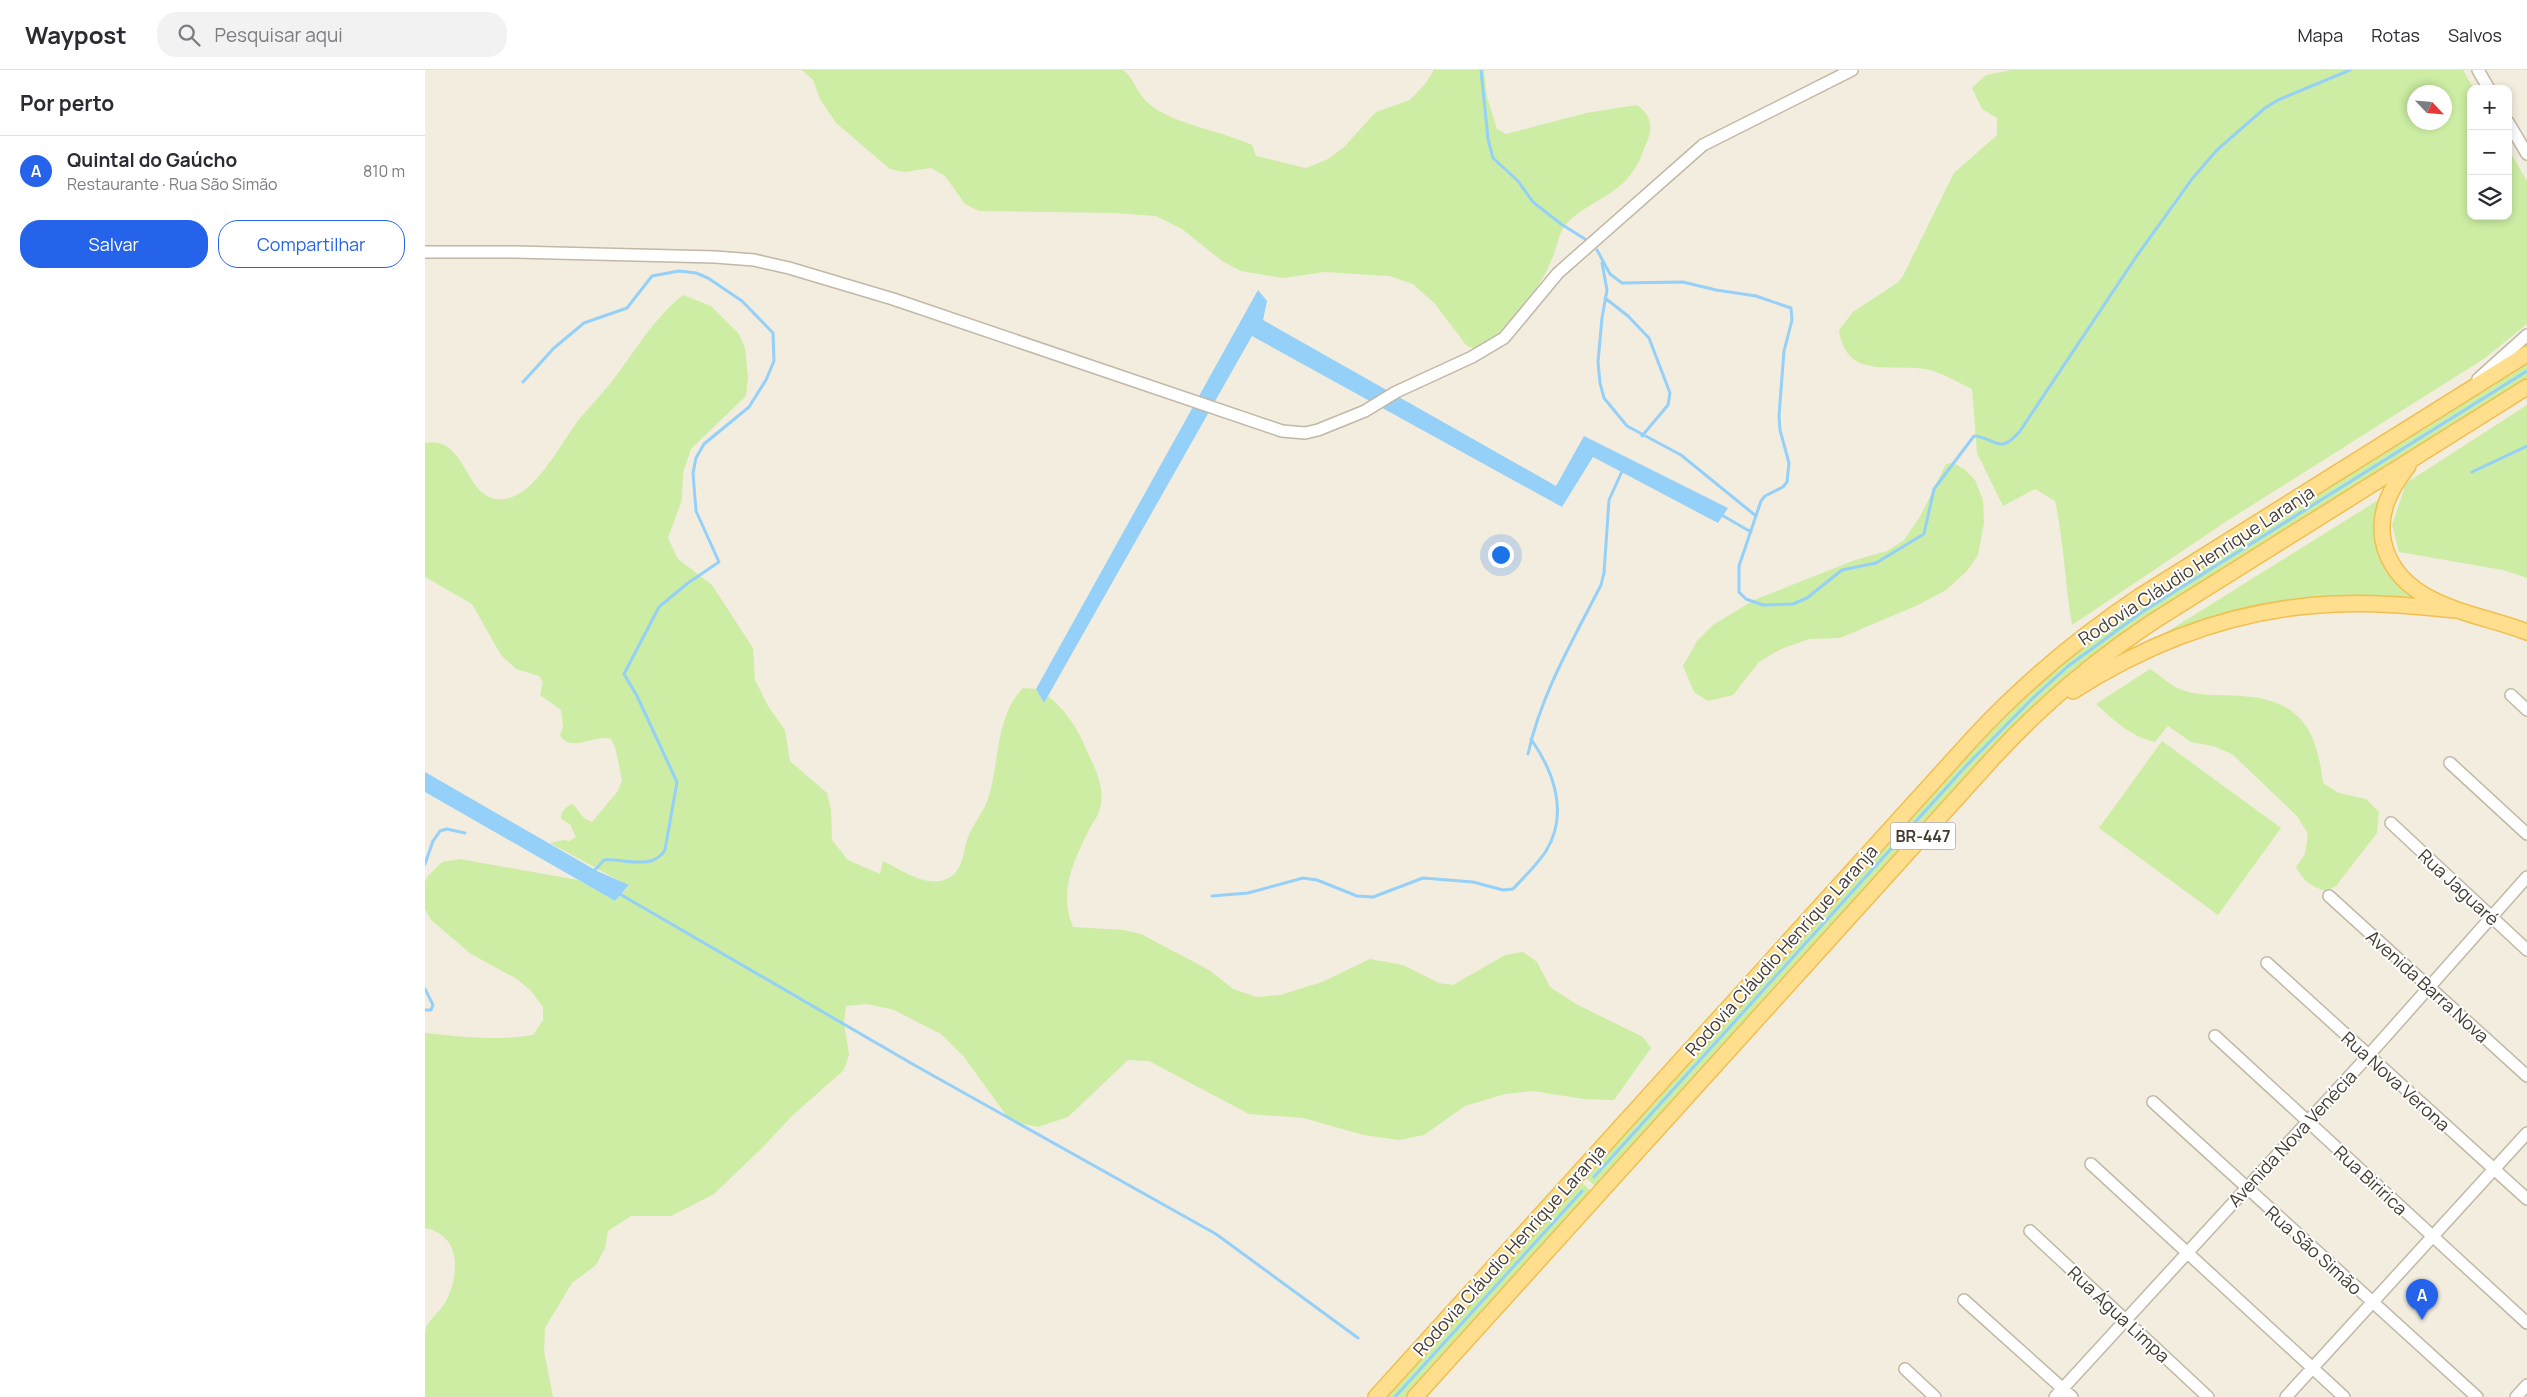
<!DOCTYPE html>
<html lang="pt">
<head>
<meta charset="utf-8">
<style>
	:root { --surface:#fff; --page:#f2f2f3; --text:#2b2b33; --muted:#7c7c81; --line:#e1e1e2; --accent:#2563eb }
	body { margin:0; font-family:Manrope,sans-serif; background:var(--page); color:var(--text) }
	.controls { position:absolute; right:15px; top:15px; display:grid; overflow:hidden; border-radius:10px; box-shadow:0 2px 8px #0003 }
	.controls button { width:45px; height:45px; display:grid; place-items:center; padding:0; border:0; border-bottom:1px solid var(--line); background:var(--surface); color:var(--text); font:25px sans-serif }
	.compass { position:absolute; left:1982px; top:15px; width:45px; height:45px; border-radius:50%; background:var(--surface); box-shadow:0 2px 8px #0003; rotate:116deg }
	.you { position:absolute; left:1075px; top:484px; width:18px; height:18px; margin:-12px; border:4px solid #fff; border-radius:50%; background:#1a73e8; box-shadow:0 0 0 8px #1a73e833 }
	.badge { display:grid; place-items:center; width:32px; height:32px; border-radius:50%; background:var(--accent); color:#fff; font-size:16px; font-weight:700 }
	.pin { position:absolute; translate:-50% -41px; filter:drop-shadow(0 1px 2px #0008) }
	.pin::after { content:''; position:absolute; top:26px; width:18px; height:15px; background:inherit; clip-path:polygon(0 0,100% 0,50% 100%) }
	.list { margin:0; padding:0; list-style:none }
	h2 { display:flex; justify-content:space-between; align-items:center; height:65px; margin:0; padding:0 20px; font-size:21px }
	h2 small { font-size:16px; font-weight:400; color:var(--muted) }
	.list li { display:grid; grid-template-columns:32px 1fr auto; gap:15px; align-items:center; box-sizing:border-box; height:70px; padding:0 20px; border-top:1px solid var(--line) }
	.list b { display:block; font-size:19px; white-space:nowrap }
	.list p { margin:0; font-size:16px; white-space:nowrap; color:var(--muted) }
	.list em { font-size:16px; font-style:normal; color:var(--muted) }
	.actions { display:flex; gap:10px; padding:15px 20px }
	.actions a { flex:1; padding:11px 0; border:1px solid var(--accent); border-radius:20px; text-align:center; font-size:18px; color:var(--accent) }
	.actions .main { background:var(--accent); color:#fff }
	.icon { flex:none; width:28px; height:28px; fill:none; stroke:currentColor; stroke-width:2; stroke-linecap:round; stroke-linejoin:round }
	.map { position:relative; flex:none; width:2102px; height:1327px; overflow:hidden }
	header { display:flex; align-items:center; gap:30px; box-sizing:border-box; height:70px; padding:0 25px; background:var(--surface); border-bottom:1px solid var(--line) }
	header strong { font-size:24px }
	nav { display:flex; gap:28px; margin-inline-start:auto; font-size:18px }
	.search { width:350px; height:45px; background:var(--page); display:flex; align-items:center; gap:12px; box-sizing:border-box; padding:0 18px; border-radius:20px; color:var(--muted); font-size:19px }
	main { display:flex }
	aside { flex:1; background:var(--surface) }
	.map>svg:first-child { display:block }
</style>
</head>
<body>
<header>
<strong>Waypost</strong>
<div class="search"><svg class="icon" aria-label="search" viewBox="0 0 24 24"><circle cx="10" cy="10" r="6"/><path d="M15 15l6 6"/></svg>Pesquisar aqui</div>
<nav><a>Mapa</a><a>Rotas</a><a>Salvos</a></nav>
</header>
<main>
<aside>
<h2>Por perto<small></small></h2>
<ul class="list">
<li><span class="badge">A</span><div><b>Quintal do Gaúcho</b><p>Restaurante · Rua São Simão</p></div><em>810 m</em></li>
</ul>
<div class="actions"><a class="main">Salvar</a><a>Compartilhar</a></div>
</aside>
<div class="map">
<svg width="2102" height="1327" viewBox="0 0 2102 1327">
	<rect width="100%" height="100%" fill="#f3ede0"/>
	<!-- green -->
	<path fill="#cceda3" fill-rule="evenodd" d="M 377,0 L 698,0 C 709,8 711,21 721,31 C 742,53 798,61 827,75 L 831,86 L 881,98 L 903,89 L 919,77 L 951,42 L 985,30 L 1001,13 L 1009,0 L 1059,0 L 1062,27 L 1072,59 L 1081,64 L 1161,43 L 1212,35 C 1226,45 1229,57 1221,74 C 1217,83 1214,93 1208,101 C 1193,125 1161,133 1142,153 C 1133,163 1132,179 1126,191 C 1114,220 1080,268 1052,280 L 1041,275 L 1010,234 L 988,214 L 964,206 L 899,202 L 858,208 L 816,201 L 797,191 L 757,159 L 731,146 L 689,143 L 554,141 L 540,134 L 520,106 L 506,98 L 480,102 L 465,99 L 411,53 L 395,29 L 388,10 Z
		M 1587,0 L 2038,0 L 2049,19 L 2046,19 L 2046,146 L 2083,146 L 2083,78 L 2102,111 L 2102,254 L 2060,288 L 1802,451 L 1647,555 C 1640,514 1639,472 1630,431 L 1610,419 L 1578,436 L 1552,383 L 1547,319 C 1533,312 1519,304 1505,300 C 1469,292 1421,312 1414,260 L 1428,242 L 1472,213 L 1478,206 L 1529,103 L 1572,65 L 1572,48 L 1557,39 L 1547,18 L 1561,5 ZM 1990,22 L 2020,22 L 2020,52 L 1990,52 Z
		M 258,225 L 286,236 L 314,264 L 320,278 L 323,307 L 321,326 L 266,379 L 258,403 L 257,430 L 243,468 L 253,489 L 287,515 L 328,578 L 330,610 L 343,636 L 360,660 L 365,691 L 402,723 L 406,740 L 407,770 L 423,790 L 455,804 L 458,791 C 475,799 495,814 515,811 C 537,807 537,787 542,770 C 547,755 558,743 563,729 C 575,692 570,647 598,618 L 611,619 L 619,633 L 623,626 C 640,639 653,659 661,679 C 669,696 681,718 675,738 C 674,745 668,752 665,758 C 649,790 633,821 648,857 L 699,860 L 716,864 L 784,900 L 808,919 L 832,927 L 855,925 L 897,912 L 945,889 L 978,895 L 1014,913 L 1028,915 L 1080,885 L 1098,882 L 1112,892 L 1125,917 L 1151,934 L 1218,967 L 1226,978 L 1189,1030 L 1159,1029 L 1108,1021 L 1080,1024 L 1040,1036 L 999,1065 L 974,1070 L 939,1065 L 878,1048 L 824,1044 L 724,991 L 703,990 L 643,1047 L 613,1057 L 598,1054 L 581,1045 L 539,987 L 516,964 L 469,940 L 442,934 L 421,936 L 419,952 L 424,985 L 419,1000 L 369,1044 L 336,1079 L 289,1124 L 246,1146 L 206,1146 L 183,1161 L 180,1178 L 171,1195 L 147,1213 L 120,1258 L 119,1281 L 128,1327 L 0,1327 C 0,1310 0,1276 0,1261 C 3,1250 14,1242 20,1233 C 35,1206 37,1165 0,1158 L 0,963 C 37,967 71,971 108,965 L 118,950 L 118,937 L 106,921 L 92,909 L 46,884 L 6,850 L 0,839 L 0,812 L 3,806 L 17,792 L 35,789 L 153,810 L 190,831 L 204,816 L 125,773 L 138,770 L 144,771 L 151,767 L 145,754 L 136,749 C 136,741 141,736 148,734 L 159,748 L 167,752 L 193,721 L 197,710 L 190,677 L 186,669 C 170,663 146,684 135,665 L 138,657 L 136,640 L 115,625 L 118,612 L 114,606 L 91,599 L 76,585 L 47,534 L 0,507 L 0,373 C 43,364 39,434 79,429 C 111,426 137,370 156,347 C 166,335 178,323 188,310 C 211,280 228,249 258,225 Z
		M 2102,290 L 2102,310 L 1725,546 L 1676,581 L 1171,1117 L 1159,1106 L 1595,628 L 1690,549 Z
		M 2102,335 L 2102,508 L 2078,500 L 1974,482 L 1967,455 L 1981,413 Z
		M 1528,393 L 1539,399 L 1550,410 L 1558,430 L 1559,453 L 1553,485 L 1542,501 L 1521,520 L 1493,535 L 1415,568 L 1384,569 L 1356,579 L 1334,592 L 1308,625 L 1283,631 L 1269,622 L 1258,596 L 1272,571 L 1288,555 L 1329,530 L 1430,490 L 1462,481 L 1479,470 L 1496,445 L 1521,394 Z
		M 1958,427 L 1955,437 L 1978,518 L 1996,532 L 1878,529 L 1854,532 L 1788,547 L 1729,570 Z
		M 1725,599 C 1735,605 1746,616 1757,620 C 1777,627 1797,624 1817,626 C 1876,630 1892,660 1898,713 L 1914,723 L 1941,729 L 1954,742 L 1952,763 L 1911,816 L 1901,821 C 1886,817 1878,810 1871,797 L 1880,784 L 1883,764 L 1872,746 L 1807,684 L 1788,676 L 1766,672 L 1743,656 L 1730,672 C 1705,666 1690,651 1671,634 Z
		M 1737,671 L 1856,758 L 1793,845 L 1674,758 Z
		M 1155,1111 L 1167,1122 L 981,1327 L 959,1327 Z"/>
	<!-- water -->
	<path fill="#94d0f8" d="M 833,220 L 842,231 L 838,250 L 1131,416 L 1159,366 L 1303,438 L 1293,453 L 1168,387 L 1137,437 L 827,266 L 619,633 L 611,619 Z
		M 0,702 L 172,801 L 204,815 L 190,831 L 0,722 Z"/>
	<g fill="none" stroke-linecap="round" stroke-linejoin="round">
		<!-- stream -->
		<path stroke="#94d0f8" stroke-width="3" d="M 1056,0 L 1063,69 L 1068,88 L 1093,111 L 1108,132 L 1136,154 L 1160,169
			M 1172,180 L 1185,204 L 1197,213 L 1258,212 L 1291,220 L 1331,226 L 1366,238 L 1367,250 L 1359,281 L 1354,346 L 1355,360 L 1364,393 L 1362,412 L 1358,417 L 1340,426 L 1336,431 L 1314,496 L 1314,522 L 1321,529 L 1338,535 L 1368,534 L 1382,528 L 1417,500 L 1451,493 L 1499,464 L 1509,419 L 1549,366 C 1572,368 1574,386 1595,361 L 1711,187 L 1767,109 L 1792,80 L 1840,38 L 1853,30 L 1925,0
			M 1177,193 L 1182,220 L 1177,248 L 1173,292 L 1175,313 L 1179,328 L 1202,356 L 1256,385 L 1331,446
			M 1180,228 L 1203,246 L 1224,268 L 1245,323 L 1243,335 L 1217,366
			M 98,312 L 129,278 L 159,253 L 202,238 L 227,206 L 254,201 L 271,203 L 283,208 L 317,231 L 348,263 L 349,291 L 341,310 L 324,337 L 279,374 L 271,388 L 268,403 L 271,441 L 294,492 L 263,513 L 234,537 L 199,604 L 212,626 L 252,712 L 240,780 C 228,801 197,788 179,790 L 168,802
			M 2047,402 L 2102,376
			M 1295,444 L 1326,462
			M 1103,684 C 1116,624 1148,570 1176,515 L 1179,503 L 1184,430 L 1198,399
			M 0,794 L 8,771 L 15,761 L 22,759 L 40,763
			M 193,823 L 491,996 L 791,1164 L 933,1268
			M 787,826 L 823,823 L 878,808 L 892,810 L 932,826 L 948,827 L 998,808 L 1048,812 L 1078,820 L 1088,819 C 1099,807 1112,795 1121,781 C 1144,744 1129,702 1106,669
			M 0,919 L 8,935 L 6,940 L 0,940
			M 1169,1107 L 1541,696 L 1607,629 L 1642,597 L 1717,542 L 2102,301
			M 970,1327 L 1157,1121"/>
		<defs>
			<path id="minor" d="M 2053,0 L 2064,19
				M 2083,52 L 2102,84
				M 0,182 L 90,182 L 290,187 L 329,190 L 364,198 L 468,229 L 857,361 L 880,363 L 893,360 L 940,341 L 971,322 L 1047,287 L 1079,268 L 1133,203 L 1278,75 L 1427,0
				M 2053,309 L 2102,265
				M 2086,625 L 2102,640
				M 2025,693 L 2102,764
				M 1966,753 L 2102,880
				M 1904,826 L 2102,1006
				M 1842,893 L 2102,1129
				M 1790,966 L 2102,1253
				M 1728,1032 L 2052,1327
				M 1666,1094 L 1919,1327
				M 1605,1161 L 1783,1327
				M 1539,1230 L 1647,1327
				M 1480,1299 L 1510,1327
				M 1630,1327 L 1943,986 L 2102,807
				M 1861,1327 L 2102,1063
				M 2091,1327 L 2102,1315"/>
			<path id="major" d="M 1983,396 C 1966,418 1953,441 1958,470 C 1971,536 2050,542 2102,562
				M 1648,621 C 1726,571 1815,538 1909,534 C 1950,532 1990,536 2031,540
				M 951,1327 L 1548,668 C 1598,614 1653,568 1714,527 L 2102,284
				M 990,1327 L 1569,687 C 1617,635 1670,590 1729,551 L 2102,317"/>
		</defs>
		<!-- minor casing -->
		<use href="#minor" stroke="#c1b8a5" stroke-width="14"/>
		<!-- major casing -->
		<use href="#major" stroke="#f1bf50" stroke-width="18"/>
		<!-- minor -->
		<use href="#minor" stroke="#fff" stroke-width="11"/>
		<!-- major -->
		<use href="#major" stroke="#ffde8d" stroke-width="15"/>
	</g>
	<g text-anchor="middle" dominant-baseline="central" stroke-width="4" stroke-linejoin="round" paint-order="stroke">
		<!-- shield labels -->
		<rect fill="#fff" stroke="#7c766f" stroke-width="1" x="1465.5" y="752.5" width="65" height="27" rx="4"/>
		<g font-size="16" font-weight="bold" fill="#443c31">
			<text x="1498" y="766">BR-447</text>
		</g>
		<!-- street labels -->
		<g font-size="18" fill="#443c31" stroke="#fff">
			<text transform="translate(1771 495) rotate(-33)">Rodovia Cláudio Henrique Laranja</text>
			<text transform="translate(2034 817) rotate(43)">Rua Jaguaré</text>
			<text transform="translate(1356 880) rotate(-48)">Rodovia Cláudio Henrique Laranja</text>
			<text transform="translate(2003 916) rotate(42)">Avenida Barra Nova</text>
			<text transform="translate(1971 1011) rotate(42)">Rua Nova Verona</text>
			<text transform="translate(1867 1068) rotate(-47)">Avenida Nova Venécia</text>
			<text transform="translate(1946 1110) rotate(43)">Rua Biririca</text>
			<text transform="translate(1084 1180) rotate(-48)">Rodovia Cláudio Henrique Laranja</text>
			<text transform="translate(1889 1180) rotate(42)">Rua São Simão</text>
			<text transform="translate(1694 1244) rotate(43)">Rua Água Limpa</text>
		</g>
	</g>
</svg>
<div class="controls">
<button>+</button>
<button>−</button>
<button><svg class="icon" aria-label="layers" viewBox="0 0 24 24"><path d="M12 4l9 5-9 5-9-5zM3 14l9 5 9-5"/></svg></button>
</div>
<svg class="compass" viewBox="-18 -18 36 36"><path d="M0-13l5 13h-10z" fill="#e53935"/><path d="M0 13l5-13h-10z" fill="#7c7c81"/></svg>
<div class="you"></div>
<div class="pin badge" style="left:1997px;top:1250px">A</div>
</div>
</main>
</body>
</html>
